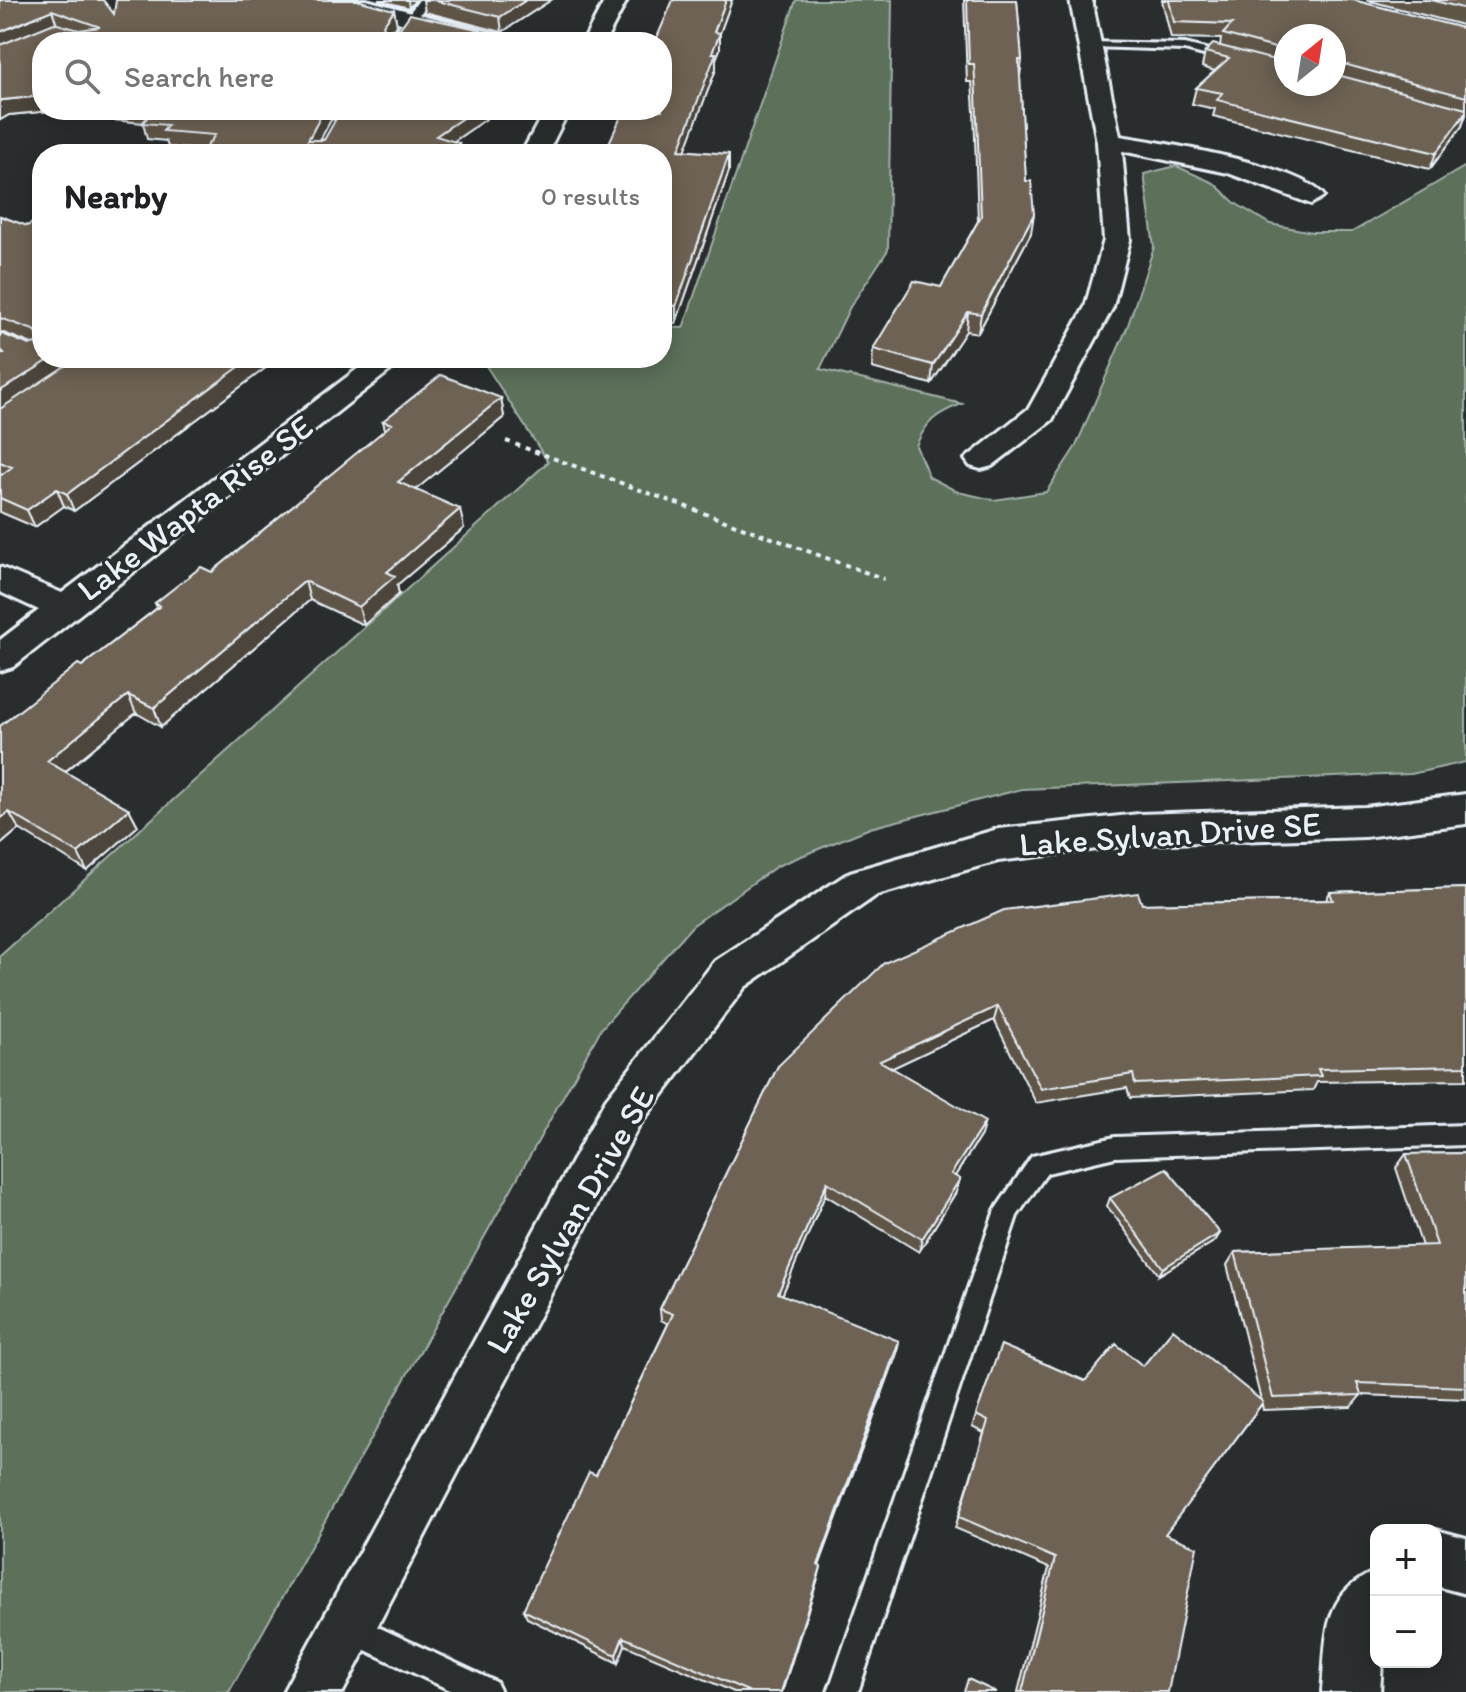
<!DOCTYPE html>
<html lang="en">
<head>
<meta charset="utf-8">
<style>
	:root { --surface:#fff; --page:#f6f6f6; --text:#202124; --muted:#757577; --line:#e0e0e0 }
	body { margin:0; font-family:Itim,sans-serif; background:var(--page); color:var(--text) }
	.controls { position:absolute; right:24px; bottom:24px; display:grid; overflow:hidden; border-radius:16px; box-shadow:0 4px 20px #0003 }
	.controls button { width:72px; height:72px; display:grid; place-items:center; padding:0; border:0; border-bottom:2px solid var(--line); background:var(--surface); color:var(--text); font:40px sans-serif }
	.compass { position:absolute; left:1274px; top:24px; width:72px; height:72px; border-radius:50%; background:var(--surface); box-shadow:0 4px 20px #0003; rotate:30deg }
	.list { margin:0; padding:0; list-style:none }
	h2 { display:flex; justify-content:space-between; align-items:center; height:104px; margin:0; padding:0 32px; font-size:34px }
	h2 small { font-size:26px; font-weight:400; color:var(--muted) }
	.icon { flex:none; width:44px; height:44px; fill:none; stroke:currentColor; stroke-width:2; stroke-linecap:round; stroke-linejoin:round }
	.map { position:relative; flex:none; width:1466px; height:1692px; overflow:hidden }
	.search { position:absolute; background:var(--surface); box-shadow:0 4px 20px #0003; left:32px; top:32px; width:640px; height:88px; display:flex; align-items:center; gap:20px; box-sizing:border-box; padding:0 28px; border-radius:32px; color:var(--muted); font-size:30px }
	.panel { position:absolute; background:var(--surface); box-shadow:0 4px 20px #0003; left:32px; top:144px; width:640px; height:224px; border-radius:32px }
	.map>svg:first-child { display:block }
</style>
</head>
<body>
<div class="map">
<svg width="1466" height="1692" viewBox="0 0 1466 1692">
	<rect width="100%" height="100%" fill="#2a2d2e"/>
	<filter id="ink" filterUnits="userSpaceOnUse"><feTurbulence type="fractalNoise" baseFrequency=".0125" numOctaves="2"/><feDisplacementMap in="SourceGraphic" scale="16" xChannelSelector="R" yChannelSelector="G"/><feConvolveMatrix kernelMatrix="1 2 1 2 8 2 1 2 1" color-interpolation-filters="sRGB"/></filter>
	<g filter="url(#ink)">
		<!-- green -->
		<path fill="#5b705a" stroke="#a2b0a9" stroke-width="2" d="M 796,0 L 892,0 L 888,250 L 850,307 L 820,369 L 962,404 C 937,413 926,421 916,446 L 929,477 L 958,492 L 994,500 L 1046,492 L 1076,446 L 1127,328 L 1154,247 L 1144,174 L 1176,166 L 1214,183 L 1235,203 L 1270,224 L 1312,232 L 1352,232 L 1466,166 L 1466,762 L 1411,774 L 1022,789 L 870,828 L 777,866 L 692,926 L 601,1029 L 229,1692 L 0,1692 L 0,956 L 548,462 L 481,358 L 662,358 L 662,327 L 683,328 Z"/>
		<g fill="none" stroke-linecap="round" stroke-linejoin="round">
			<defs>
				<path id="lane" d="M 419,0 L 430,0 L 400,42 L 388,42 Z
					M 1086,42 L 1185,44 L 1286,69 L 1286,77 L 1185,50 L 1090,47 L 1086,46 Z
					M 313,110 L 332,110 L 348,117 L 342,121 Z
					M 1466,1125 L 1466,1145 L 1115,1157 L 1047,1173 L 1017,1216 L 858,1692 L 828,1692 L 995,1210 L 1032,1156 L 1115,1137 Z
					M 348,1613 L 496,1682 L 501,1692 L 454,1692 L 338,1637 L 334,1627 L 338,1617 Z"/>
				<path id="street" d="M 330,0 L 366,0 L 507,37 L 510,42 L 473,42 L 333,5 Z
					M 605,0 L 627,0 L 605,42 L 583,42 Z
					M 1070,0 L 1092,0 L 1120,136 C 1159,142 1303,166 1324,196 L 1311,204 L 1228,173 L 1122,151 L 1130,240 L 1113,307 L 1052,420 L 992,466 L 981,469 L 970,466 L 965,459 L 1029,408 L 1085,307 L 1104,240 L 1097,142 Z
					M 545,110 L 569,110 L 547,154 L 521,154 Z
					M 372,358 L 406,358 L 13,667 L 0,671 L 0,640 L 39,610 L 0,592 L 0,567 L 62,593 Z
					M 1466,794 L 1466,824 L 1365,837 L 1139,844 L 998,861 L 877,895 L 745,987 L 638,1127 L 343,1692 L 283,1692 L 606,1099 L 715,961 L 850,872 L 998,829 L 1139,814 L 1365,807 Z
					M 1436,1530 L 1466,1538 L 1466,1594 L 1436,1586 Z
					M 1376,1571 L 1376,1662 L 1382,1662 L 1380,1692 L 1322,1692 C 1327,1640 1320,1594 1376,1571 Z"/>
			</defs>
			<!-- lane casing -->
			<use href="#lane" stroke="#e8f1f8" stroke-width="6"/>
			<!-- street casing -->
			<use href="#street" stroke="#e8f1f8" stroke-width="6"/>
			<!-- path -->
			<path stroke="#e8f1f8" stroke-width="4" stroke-dasharray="5 5" stroke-linecap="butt" d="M 506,441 L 884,579"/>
			<!-- lane -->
			<use href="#lane" fill="#2a2d2e" fill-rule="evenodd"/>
			<!-- street -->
			<use href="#street" fill="#2a2d2e" fill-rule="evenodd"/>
		</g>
		<!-- wall -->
		<path fill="#5e5447" stroke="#e8f1f8" stroke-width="2" fill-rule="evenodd" d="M 0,0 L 114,14 L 394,10 L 397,25 L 394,29 L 481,30 L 42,110 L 61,110 L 9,115 L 0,120 Z
			M 378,0 L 415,0 L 409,8 Z
			M 423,0 L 551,0 L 502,32 L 425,12 Z
			M 673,0 L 732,0 L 720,33 L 720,49 L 716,59 L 716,69 L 685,150 L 729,171 L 676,323 L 662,322 L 662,110 Z
			M 964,0 L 1017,0 L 1022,60 L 1020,77 L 1026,181 L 1031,233 L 978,333 L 966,331 L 931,384 L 872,368 L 873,349 L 941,287 L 978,221 L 974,112 L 972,82 L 967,82 Z
			M 1162,0 L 1353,0 L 1466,29 L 1466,115 L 1462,126 L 1430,169 L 1213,116 L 1215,109 L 1192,104 L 1196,88 L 1215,71 L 1202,67 L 1205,52 L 1220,46 L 1221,39 L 1171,38 ZM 1286,36 L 1334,84 L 1286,84 Z
			M 1366,0 L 1466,0 L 1466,26 Z
			M 110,110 L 328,110 L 331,120 L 320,140 L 486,119 L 453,142 L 461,154 L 204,154 L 203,150 L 168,147 L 166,141 L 147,139 L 143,123 L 113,120 Z
			M 0,216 L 27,226 L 42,221 L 42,358 L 167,366 L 178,358 L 279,358 L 74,511 L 64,506 L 35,527 L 0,512 ZM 1,332 L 32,344 L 29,345 L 0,333 Z
			M 501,398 L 504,417 L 415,490 L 464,528 L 397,585 L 399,594 L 364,625 L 310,600 L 161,727 L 136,713 L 65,772 L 129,809 L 138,826 L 87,871 L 19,829 L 0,845 L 0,726 L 82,666 L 157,608 L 155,603 L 212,572 L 385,430 L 383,421 Z
			M 1466,888 L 1466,1080 L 1317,1082 L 1313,1090 L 1130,1098 L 1127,1088 L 1036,1103 L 994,1020 L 892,1068 L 981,1135 L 955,1176 L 960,1179 L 956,1192 L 919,1252 L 825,1195 L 782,1295 L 897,1353 L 819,1566 L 819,1575 L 782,1692 L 734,1692 L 625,1645 L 618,1663 L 527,1618 L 523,1610 L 596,1475 L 668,1324 L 661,1320 L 660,1309 L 778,1066 L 1142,904 L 1326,900 L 1330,892 Z
			M 1466,1153 L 1466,1399 L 1361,1395 L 1351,1407 L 1263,1410 L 1262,1404 L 1165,1534 L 1168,1692 L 1018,1692 L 1049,1568 L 955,1528 L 984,1433 L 972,1427 L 1001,1345 L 1085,1381 L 1143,1366 L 1261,1400 L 1227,1265 L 1235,1252 L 1422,1246 L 1396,1168 L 1406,1154 Z
			M 1110,1198 L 1220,1233 L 1215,1241 L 1159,1275 L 1107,1206 Z"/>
		<!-- shaded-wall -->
		<path fill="#4c453a" stroke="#e8f1f8" stroke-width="2" d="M 408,0 L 415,0 L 409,8 Z
			M 526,0 L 551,0 L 502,32 L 500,17 Z
			M 726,0 L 732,0 L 720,33 L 720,49 L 716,59 L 716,69 L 679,167 L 679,150 L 714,32 Z
			M 52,10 L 57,25 L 0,49 L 0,32 Z
			M 394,10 L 397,25 L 386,40 L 383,25 Z
			M 481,30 L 483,42 L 462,42 Z
			M 1340,63 L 1335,79 L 1334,79 L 1334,64 Z
			M 42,96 L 42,110 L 61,110 L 9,115 L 0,120 L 0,101 L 3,100 Z
			M 324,110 L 328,110 L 331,120 L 312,154 L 308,140 Z
			M 474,110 L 485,110 L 486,119 L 438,152 L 436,136 Z
			M 1466,112 L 1462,126 L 1430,169 L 1436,153 Z
			M 459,143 L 461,154 L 444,154 Z
			M 729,154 L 729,171 L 676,323 L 676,306 Z
			M 1034,214 L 1031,233 L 978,333 L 981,314 Z
			M 968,312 L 966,331 L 931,384 L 933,365 Z
			M 52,358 L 85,358 L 0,413 L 0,391 Z
			M 251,358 L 279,358 L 74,511 L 67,494 Z
			M 501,398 L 504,417 L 402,501 L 398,482 Z
			M 57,489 L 64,506 L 35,527 L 27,510 Z
			M 460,509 L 464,528 L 397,585 L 399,594 L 364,625 L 359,607 L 387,572 Z
			M 305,581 L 310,600 L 161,727 L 154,708 Z
			M 128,695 L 136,713 L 56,779 L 47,761 Z
			M 129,809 L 138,826 L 87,871 L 78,853 Z
			M 9,812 L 19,829 L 0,845 L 0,819 Z
			M 998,1006 L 994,1020 L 878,1075 L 880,1061 Z
			M 985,1122 L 981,1135 L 948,1187 L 951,1174 Z
			M 960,1179 L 956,1192 L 919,1252 L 922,1239 Z
			M 827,1182 L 825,1195 L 778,1305 L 778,1293 Z
			M 1220,1233 L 1215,1241 L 1159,1275 L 1163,1268 Z
			M 899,1341 L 897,1353 L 816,1574 L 818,1565 Z
			M 821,1567 L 819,1575 L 782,1692 L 781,1692 Z
			M 623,1637 L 625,1645 L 618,1663 L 616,1655 Z"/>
		<!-- building -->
		<path fill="#6d6253" stroke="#e8f1f8" stroke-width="2" d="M 0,0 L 103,0 L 114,14 L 116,0 L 357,0 L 394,10 L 383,25 L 385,30 L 400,28 L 410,14 L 481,30 L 462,42 L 42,42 L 42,96 L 3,100 L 0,101 L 0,45 L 54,23 L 79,30 L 100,27 L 52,10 L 0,32 Z
			M 433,0 L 526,0 L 500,17 Z
			M 673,0 L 726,0 L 714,32 L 720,33 L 712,53 L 716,53 L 679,150 L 729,154 L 676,306 L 662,305 L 662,154 L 604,154 L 624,110 L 662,110 L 662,42 L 655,42 Z
			M 967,0 L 1017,0 L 1022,60 L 1019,60 L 1026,181 L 1031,181 L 1034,214 L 981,314 L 968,312 L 933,365 L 873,349 L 914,281 L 941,287 L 981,216 L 976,94 L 974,64 L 969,64 Z
			M 1169,0 L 1353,0 L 1466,29 L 1466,97 L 1340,63 L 1334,64 L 1334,36 L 1286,36 L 1286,51 L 1223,34 L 1232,24 L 1174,22 Z
			M 1431,0 L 1466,0 L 1466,9 Z
			M 1213,44 L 1286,63 L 1286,84 L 1334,84 L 1334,74 L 1466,109 L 1466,112 L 1436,153 L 1217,100 L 1222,93 L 1196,88 L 1229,58 L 1205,52 Z
			M 154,110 L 324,110 L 308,140 L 324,140 L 341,110 L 474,110 L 436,136 L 459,143 L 444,154 L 242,154 L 203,151 L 215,135 L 163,131 L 168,125 L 142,123 Z
			M 0,216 L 27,226 L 38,220 L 42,221 L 42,340 L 38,338 L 36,331 L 0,318 Z
			M 0,333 L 29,345 L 42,341 L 42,358 L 52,358 L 0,391 L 0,352 L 5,354 L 0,349 Z
			M 77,358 L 148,358 L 167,366 L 178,358 L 251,358 L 67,494 L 57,489 L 27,510 L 0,498 L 0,476 L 12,467 L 0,462 L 0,409 Z
			M 441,375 L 501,398 L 398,482 L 460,509 L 387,572 L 395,576 L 359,607 L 305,581 L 154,708 L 128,695 L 47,761 L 129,809 L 78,853 L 9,812 L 0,819 L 0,726 L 78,664 L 82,666 L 160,606 L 155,603 L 201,567 L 212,572 L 392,424 L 383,421 Z
			M 1466,888 L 1466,1066 L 1318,1069 L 1321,1076 L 1135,1084 L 1133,1074 L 1041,1089 L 998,1006 L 880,1061 L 985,1122 L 951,1174 L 960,1179 L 922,1239 L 827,1182 L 778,1293 L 899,1341 L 818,1565 L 821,1567 L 781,1692 L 750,1692 L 623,1637 L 616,1655 L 523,1610 L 589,1472 L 596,1475 L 673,1314 L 660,1309 L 778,1066 L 884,963 L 1004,910 L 1138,893 L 1142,904 L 1333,900 L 1330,892 Z
			M 1466,1153 L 1466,1387 L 1357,1383 L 1361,1395 L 1273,1398 L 1235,1252 L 1437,1245 L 1406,1154 Z
			M 1166,1168 L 1220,1233 L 1163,1268 L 1110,1198 Z
			M 1173,1329 L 1263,1402 L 1165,1534 L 1197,1547 L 1168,1692 L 1022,1692 L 1055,1558 L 959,1517 L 988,1421 L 976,1415 L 1001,1345 L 1085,1381 L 1116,1344 L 1143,1366 Z
			M 968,1679 L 996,1692 L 964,1692 Z"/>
	</g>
	<g text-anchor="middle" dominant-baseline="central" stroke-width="6" stroke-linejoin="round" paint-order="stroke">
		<!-- street labels -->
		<g font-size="34" fill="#e8f1f8" stroke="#2a2d2e">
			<text transform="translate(195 508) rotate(-37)">Lake Wapta Rise SE</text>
			<text transform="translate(1170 834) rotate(-4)">Lake Sylvan Drive SE</text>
			<text transform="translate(570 1220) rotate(-60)">Lake Sylvan Drive SE</text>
		</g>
	</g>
</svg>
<div class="controls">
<button>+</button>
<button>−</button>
</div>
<svg class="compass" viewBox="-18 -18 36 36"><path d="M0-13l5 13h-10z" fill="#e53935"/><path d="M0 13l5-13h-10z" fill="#757577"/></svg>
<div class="search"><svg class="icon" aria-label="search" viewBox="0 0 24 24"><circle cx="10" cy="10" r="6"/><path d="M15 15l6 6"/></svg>Search here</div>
<section class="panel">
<h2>Nearby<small>0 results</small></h2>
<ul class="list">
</ul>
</section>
</div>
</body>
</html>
